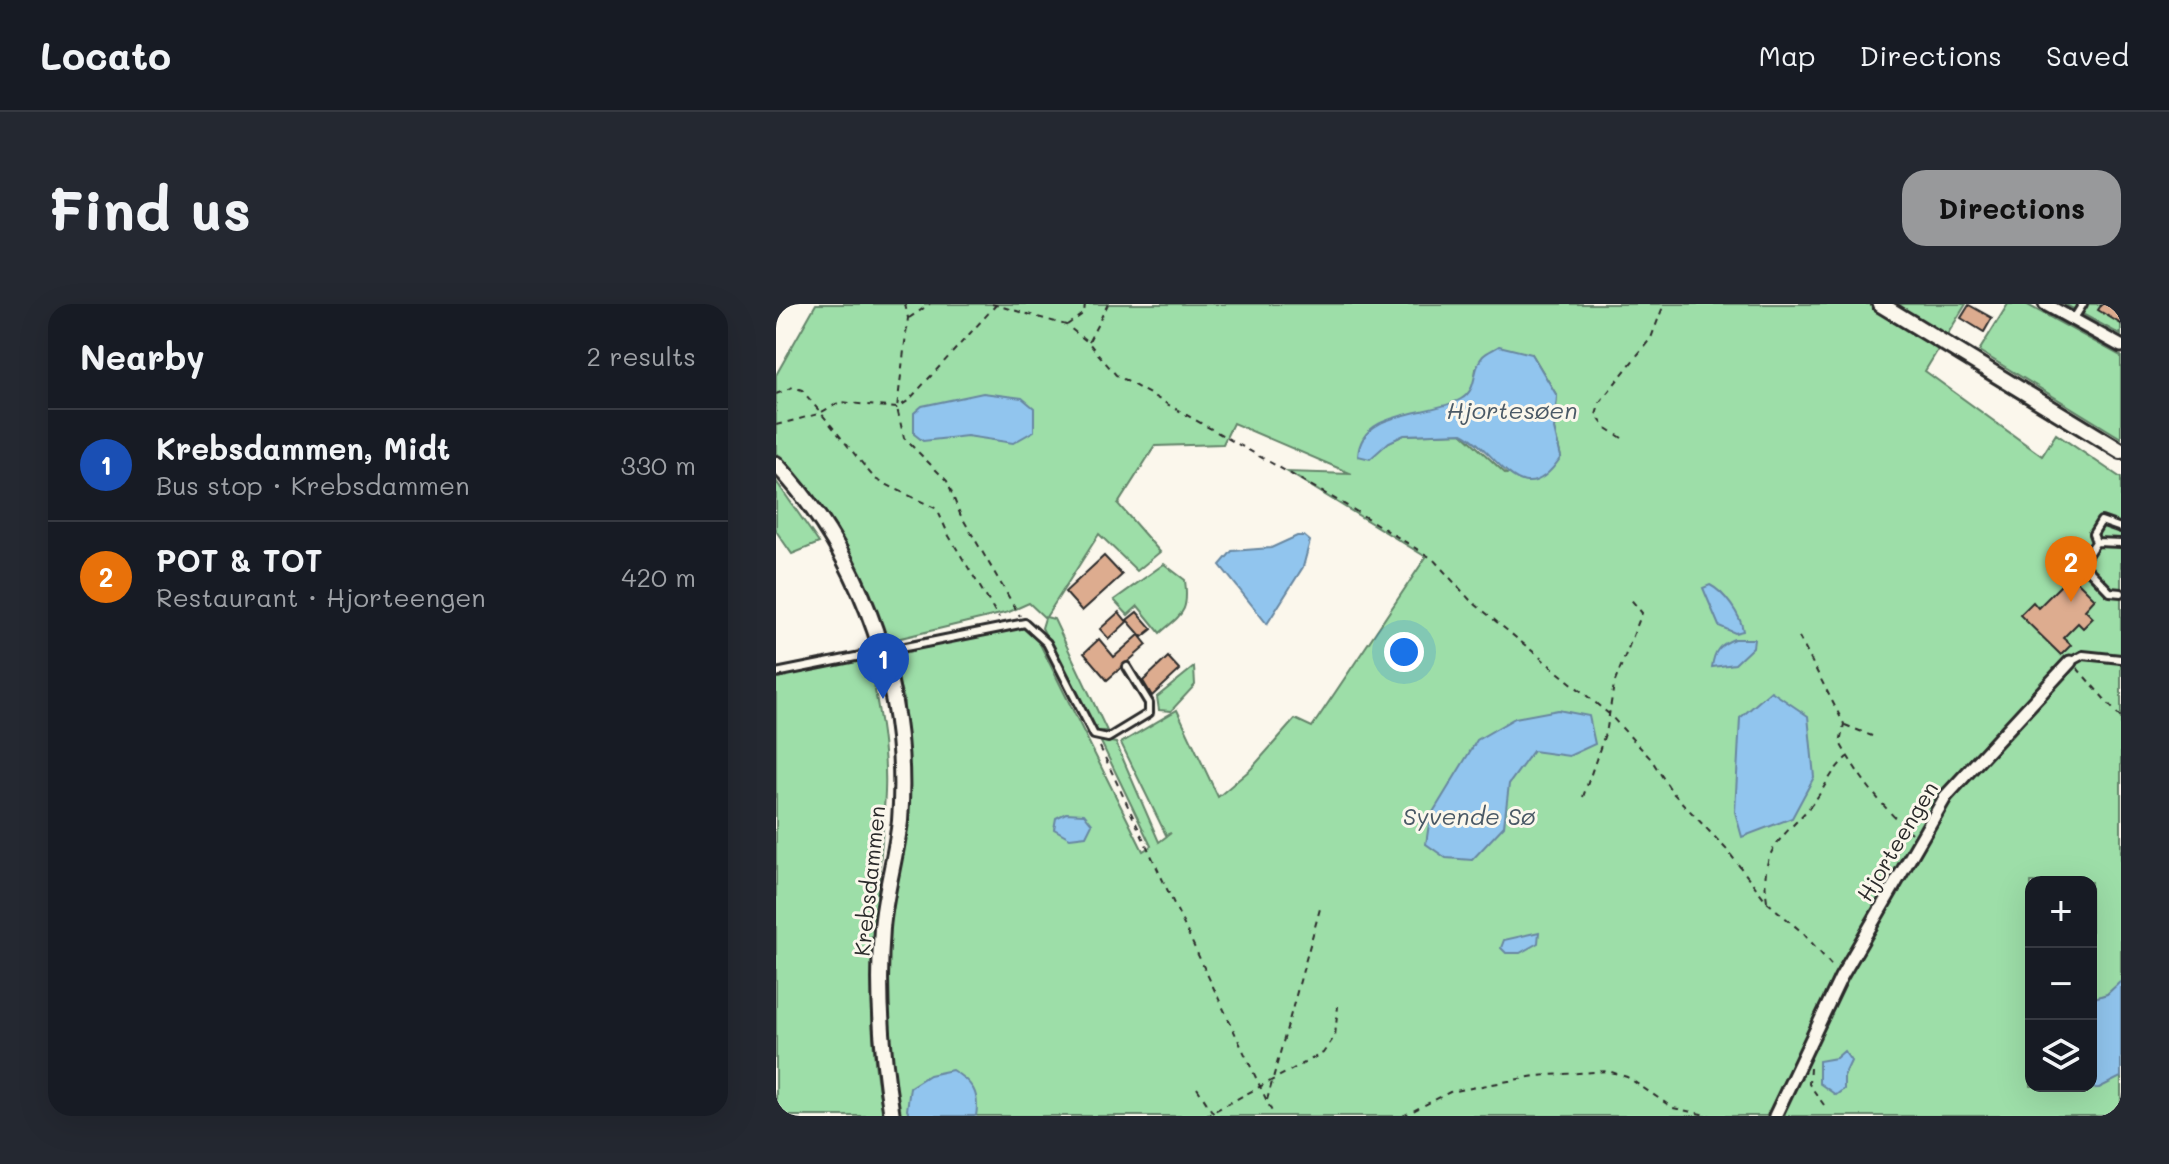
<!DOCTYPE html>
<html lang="en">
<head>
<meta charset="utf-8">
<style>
	:root { --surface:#171b24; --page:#242831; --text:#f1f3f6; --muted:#9ea1a6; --line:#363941; --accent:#98999b }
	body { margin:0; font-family:Mali,sans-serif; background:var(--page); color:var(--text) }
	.controls { position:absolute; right:24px; bottom:24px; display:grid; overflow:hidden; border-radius:16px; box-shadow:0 8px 32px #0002 }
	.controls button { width:72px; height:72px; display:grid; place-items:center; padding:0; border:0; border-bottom:2px solid var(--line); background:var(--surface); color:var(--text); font:40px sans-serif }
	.you { position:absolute; left:628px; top:348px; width:28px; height:28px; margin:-20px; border:6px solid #fff; border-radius:50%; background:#1a73e8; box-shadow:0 0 0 12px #1a73e833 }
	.badge { display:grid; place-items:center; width:52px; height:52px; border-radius:50%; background:var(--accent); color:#fff; font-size:26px; font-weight:700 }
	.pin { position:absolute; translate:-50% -66px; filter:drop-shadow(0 2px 4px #0008) }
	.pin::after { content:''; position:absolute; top:42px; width:28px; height:24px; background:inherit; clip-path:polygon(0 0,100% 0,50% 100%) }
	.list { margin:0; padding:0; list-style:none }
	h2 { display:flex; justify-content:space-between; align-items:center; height:104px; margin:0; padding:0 32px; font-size:34px }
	h2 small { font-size:26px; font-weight:400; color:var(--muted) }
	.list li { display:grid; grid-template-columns:52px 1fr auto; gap:24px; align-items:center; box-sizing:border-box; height:112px; padding:0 32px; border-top:2px solid var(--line) }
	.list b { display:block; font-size:30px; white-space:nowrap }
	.list p { margin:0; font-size:26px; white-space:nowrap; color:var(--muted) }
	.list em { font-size:26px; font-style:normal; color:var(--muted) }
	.icon { flex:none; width:44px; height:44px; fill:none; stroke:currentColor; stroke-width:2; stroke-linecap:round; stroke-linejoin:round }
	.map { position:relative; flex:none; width:1345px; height:812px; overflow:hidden; border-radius:24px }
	header { display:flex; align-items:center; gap:48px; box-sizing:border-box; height:112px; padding:0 40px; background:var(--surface); border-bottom:2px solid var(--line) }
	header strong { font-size:38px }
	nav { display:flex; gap:44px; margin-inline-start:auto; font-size:28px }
	.intro { display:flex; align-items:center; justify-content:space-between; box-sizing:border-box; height:192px; padding:0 48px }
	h1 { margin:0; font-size:56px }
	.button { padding:20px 36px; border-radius:24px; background:var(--accent); color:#111; font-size:28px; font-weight:700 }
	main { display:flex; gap:48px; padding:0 48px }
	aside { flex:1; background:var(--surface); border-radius:24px; box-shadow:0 8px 32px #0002 }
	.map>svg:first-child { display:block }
</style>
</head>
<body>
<header>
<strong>Locato</strong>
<nav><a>Map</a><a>Directions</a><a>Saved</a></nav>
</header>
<div class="intro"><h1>Find us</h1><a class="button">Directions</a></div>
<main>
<aside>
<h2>Nearby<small>2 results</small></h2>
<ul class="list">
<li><span class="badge" style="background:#1a4fb4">1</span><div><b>Krebsdammen, Midt</b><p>Bus stop · Krebsdammen</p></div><em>330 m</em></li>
<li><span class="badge" style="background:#e8710a">2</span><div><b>POT &amp; TOT</b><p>Restaurant · Hjorteengen</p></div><em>420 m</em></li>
</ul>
</aside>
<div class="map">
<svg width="1345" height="812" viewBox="0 0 1345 812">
	<rect width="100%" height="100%" fill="#fbf7ec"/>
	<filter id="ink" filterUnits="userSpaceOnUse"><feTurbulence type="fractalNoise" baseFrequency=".0125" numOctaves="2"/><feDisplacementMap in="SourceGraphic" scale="16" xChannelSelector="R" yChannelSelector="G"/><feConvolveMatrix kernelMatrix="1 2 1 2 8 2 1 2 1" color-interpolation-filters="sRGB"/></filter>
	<g filter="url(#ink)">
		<!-- green -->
		<path fill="#9ddea8" stroke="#64846a" stroke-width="2" fill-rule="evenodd" d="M 40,0 L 1190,0 L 1149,67 L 1266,152 L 1280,130 L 1345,174 L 1345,812 L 123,812 L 110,701 L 114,619 L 124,557 L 128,395 L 114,353 L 121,348 L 255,322 L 367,547 L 375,542 L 324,436 L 340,439 L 383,538 L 395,529 L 390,531 L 345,439 L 401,406 L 442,493 L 475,465 L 519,415 L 536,423 L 650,253 L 512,168 L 576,170 L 457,119 L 447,140 L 379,142 L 342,200 L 384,248 L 361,267 L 323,230 L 270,313 L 278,315 L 331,427 L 320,427 L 266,324 L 269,314 L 253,299 L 233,308 L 112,337 L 64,230 L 0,149 L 0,71 ZM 756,50 L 781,92 L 778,125 L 785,153 L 730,170 L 686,129 L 628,131 L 583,152 C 585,96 679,122 697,83 C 700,79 699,70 700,65 ZM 1255,578 L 1315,578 L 1315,782 L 1255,782 Z
			M 1232,0 L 1250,0 L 1345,52 L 1345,134 L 1203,47 Z
			M 1288,0 L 1345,0 L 1345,31 Z
			M 0,177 L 43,239 L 16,250 L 0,227 Z
			M 388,260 L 409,276 C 413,308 407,309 384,329 L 362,302 L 352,311 L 338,296 Z
			M 93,354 C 101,398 111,443 109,488 C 104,596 83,705 108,812 L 0,812 L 0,373 Z
			M 418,363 L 419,381 L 395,407 L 383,406 L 381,393 Z"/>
		<!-- water -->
		<path fill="#91c5ee" stroke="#6887a0" stroke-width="2" d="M 723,42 L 756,50 L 781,92 L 778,125 L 785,153 C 745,214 723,147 686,129 L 628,131 L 613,138 L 594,155 L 582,152 C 585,104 653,113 685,95 C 703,85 695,65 707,52 C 711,48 719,45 723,42 Z
			M 207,89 L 246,94 L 258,104 L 258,127 L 237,139 L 191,132 L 147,137 L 138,130 L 138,109 L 146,102 Z
			M 521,232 L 528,232 L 534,237 L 527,263 L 491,320 L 444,261 L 456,247 L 495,244 Z
			M 934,281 C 948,288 965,311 967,327 L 959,329 L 943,322 L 927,284 Z
			M 958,335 L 978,335 L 977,343 L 959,360 L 936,363 C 938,347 943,341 958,335 Z
			M 995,387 L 1032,412 L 1038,473 L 1016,514 L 966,533 L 959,508 L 964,414 Z
			M 782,406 L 813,412 L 819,440 L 793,452 L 757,447 L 733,480 L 728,522 L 696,556 L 670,554 L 650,540 L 654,513 L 701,436 L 739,414 Z
			M 290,509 L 308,510 L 316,520 L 310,532 L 294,534 L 278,525 L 280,514 Z
			M 763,628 L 762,639 L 744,649 L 730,649 L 725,644 L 728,636 Z
			M 1345,677 L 1345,773 L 1323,784 L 1291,785 L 1290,782 L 1315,782 L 1315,695 L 1331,690 Z
			M 1068,747 L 1075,757 L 1068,772 L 1068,785 L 1060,791 L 1043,779 L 1043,757 L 1060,754 Z
			M 176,766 C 196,778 204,788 200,812 L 134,812 L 131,806 L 134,783 L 153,771 Z"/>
		<!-- building -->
		<path fill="#ddac8f" stroke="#2b2b2b" stroke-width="2" d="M 1326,0 L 1345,0 L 1345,20 L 1322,6 Z
			M 1193,1 L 1216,14 L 1208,28 L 1185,14 Z
			M 328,252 L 346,271 L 306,307 L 289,288 Z
			M 1295,271 L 1319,295 L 1309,306 L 1317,314 L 1307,324 L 1302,319 L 1287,334 L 1295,341 L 1285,351 L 1244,311 L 1257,298 L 1262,304 Z
			M 343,308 L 351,318 L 333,335 L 324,325 Z
			M 361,308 L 376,325 L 366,333 L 351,316 Z
			M 363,331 L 371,341 L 331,376 L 308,349 L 323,335 L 338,353 Z
			M 392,353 L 404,366 L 376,392 L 367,377 Z"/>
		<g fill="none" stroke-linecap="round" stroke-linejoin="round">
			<defs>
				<path id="service" d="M 1297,16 L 1307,0
					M 1320,238 L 1317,230 L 1325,217 L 1345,224
					M 1345,239 L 1320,238 L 1306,259 L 1334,288 L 1345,289
					M 1294,358 L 1307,351 L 1345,355
					M 0,369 L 249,319 L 271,339 L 318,431 L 332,434 L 373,409 L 373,399 L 351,363"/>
				<path id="minor" d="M 1269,0 L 1345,42
					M 999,812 L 1065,673 L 1170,492 L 1294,358"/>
				<path id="tertiary" d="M 1104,0 L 1345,147
					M 0,160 C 88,254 134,388 124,517 C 120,553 109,588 106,624 C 101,687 106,751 116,812"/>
			</defs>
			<!-- service casing -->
			<use href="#service" stroke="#2b2b2b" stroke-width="12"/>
			<!-- minor casing -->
			<use href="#minor" stroke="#2b2b2b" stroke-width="17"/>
			<!-- tertiary casing -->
			<use href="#tertiary" stroke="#2b2b2b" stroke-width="20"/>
			<!-- path -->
			<path stroke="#2b2b2b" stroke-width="2" stroke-dasharray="6 6" stroke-linecap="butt" d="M 129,0 L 132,14 L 121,104 L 128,134 L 171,177 L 184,210 L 244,312
				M 216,0 L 290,21 L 312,38 L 340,71 L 573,203 L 657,255 L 694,296 L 833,410 L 875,455 L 896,488 L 951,546 L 991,598 L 1027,629 L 1058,664
				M 133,14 L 154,0
				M 291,21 L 308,9 L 309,0
				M 313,37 L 332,0
				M 0,90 L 17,83 L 26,86 L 99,175 L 161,205 L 173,232 L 223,314
				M 0,121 L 42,110 L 64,98 L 121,104 L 132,97 L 220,1
				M 846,134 L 829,123 L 820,111 L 824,98 L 875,34 L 888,0
				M 1023,333 L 1068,420 L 1064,439 C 1083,473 1106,503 1135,529
				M 1301,364 L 1345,414
				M 1069,421 L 1096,432
				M 324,443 L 498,812
				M 807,493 L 831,424 L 838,380 L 866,309 L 853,293
				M 991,597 C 983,542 1006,537 1037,499 C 1049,484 1055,467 1071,453
				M 1034,764 L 1033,780 L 1048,801
				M 421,784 L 439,812
				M 491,796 L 545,601
				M 429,812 L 547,749 L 559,732 L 562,702
				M 627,812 L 674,788 L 759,772 L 832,767 L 851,773 L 897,804 L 935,812"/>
			<!-- service -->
			<use href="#service" stroke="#fbf7ec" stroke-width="6"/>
			<!-- minor -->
			<use href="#minor" stroke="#fbf7ec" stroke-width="11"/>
			<!-- tertiary -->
			<use href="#tertiary" stroke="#fbf7ec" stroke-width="14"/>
		</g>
	</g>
	<g text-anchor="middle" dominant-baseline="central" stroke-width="6" stroke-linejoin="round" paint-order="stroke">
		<!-- street labels -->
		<g font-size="22" fill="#2b2b2b" stroke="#fbf7ec">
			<text transform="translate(1121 537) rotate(-59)">Hjorteengen</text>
			<text transform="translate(93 577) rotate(-84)">Krebsdammen</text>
		</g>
		<!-- water labels -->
		<g font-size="24" font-style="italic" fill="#4a5966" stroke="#fbf7ec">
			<text x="736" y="105">Hjortesøen</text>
			<text x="693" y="511">Syvende Sø</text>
		</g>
	</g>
</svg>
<div class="controls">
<button>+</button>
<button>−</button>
<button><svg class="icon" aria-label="layers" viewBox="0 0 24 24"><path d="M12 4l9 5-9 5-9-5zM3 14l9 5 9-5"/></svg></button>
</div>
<div class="you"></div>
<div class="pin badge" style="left:107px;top:395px;background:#1a4fb4">1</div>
<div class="pin badge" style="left:1295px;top:298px;background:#e8710a">2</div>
</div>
</main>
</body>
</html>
